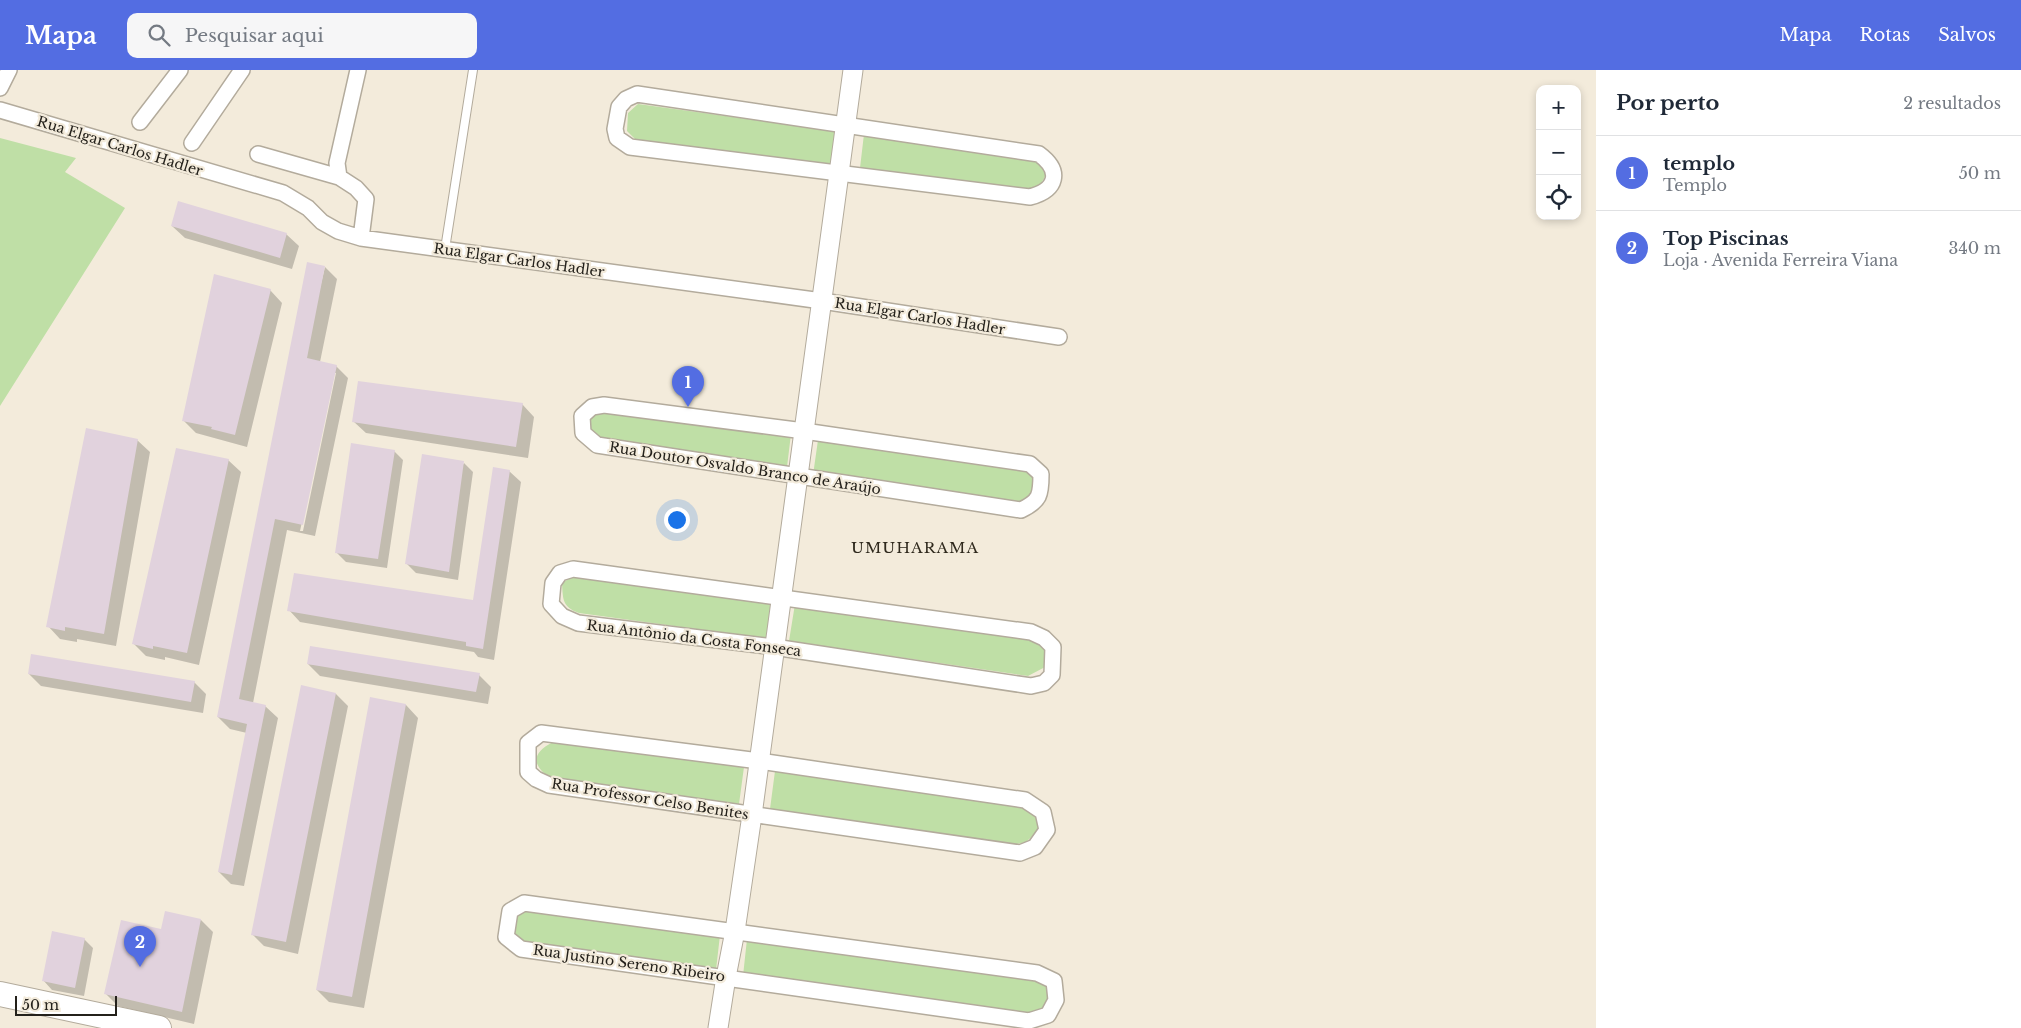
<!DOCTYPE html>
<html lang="pt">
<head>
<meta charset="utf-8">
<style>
	:root { --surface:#fff; --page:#f6f6f7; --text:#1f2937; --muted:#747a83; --line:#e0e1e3; --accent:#536de2 }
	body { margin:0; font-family:"Libre Baskerville",serif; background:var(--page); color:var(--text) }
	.controls { position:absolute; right:15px; top:15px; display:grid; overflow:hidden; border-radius:10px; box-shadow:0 2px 8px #0003 }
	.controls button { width:45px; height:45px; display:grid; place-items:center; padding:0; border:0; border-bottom:1px solid var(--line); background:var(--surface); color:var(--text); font:25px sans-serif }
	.scale { position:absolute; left:15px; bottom:12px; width:102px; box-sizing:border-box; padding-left:5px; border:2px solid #24211b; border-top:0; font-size:14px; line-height:18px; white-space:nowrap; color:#24211b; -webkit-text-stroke:4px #f3ebdb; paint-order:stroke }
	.you { position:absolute; left:676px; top:449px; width:18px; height:18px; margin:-12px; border:4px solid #fff; border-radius:50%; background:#1a73e8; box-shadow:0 0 0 8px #1a73e833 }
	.badge { display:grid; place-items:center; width:32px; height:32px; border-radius:50%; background:var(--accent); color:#fff; font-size:16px; font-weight:700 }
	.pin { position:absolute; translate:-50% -41px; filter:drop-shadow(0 1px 2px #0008) }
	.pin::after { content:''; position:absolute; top:26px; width:18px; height:15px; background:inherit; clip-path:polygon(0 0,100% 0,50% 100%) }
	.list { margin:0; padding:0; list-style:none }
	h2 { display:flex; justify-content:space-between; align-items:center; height:65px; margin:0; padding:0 20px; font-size:21px }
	h2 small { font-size:16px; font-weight:400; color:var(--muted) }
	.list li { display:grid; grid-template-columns:32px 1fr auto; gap:15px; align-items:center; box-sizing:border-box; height:75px; padding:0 20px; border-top:1px solid var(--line) }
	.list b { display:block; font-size:19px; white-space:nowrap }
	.list p { margin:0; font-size:16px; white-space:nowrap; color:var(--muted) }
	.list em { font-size:16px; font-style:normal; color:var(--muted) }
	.icon { flex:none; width:28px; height:28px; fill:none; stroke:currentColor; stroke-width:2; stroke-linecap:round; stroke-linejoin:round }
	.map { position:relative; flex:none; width:1596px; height:958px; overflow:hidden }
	header { display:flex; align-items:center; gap:30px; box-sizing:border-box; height:70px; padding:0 25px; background:var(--accent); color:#fff }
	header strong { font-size:24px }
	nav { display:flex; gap:28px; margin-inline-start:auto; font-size:18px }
	.search { width:350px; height:45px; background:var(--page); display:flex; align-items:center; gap:12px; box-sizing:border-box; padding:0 18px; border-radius:10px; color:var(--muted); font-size:19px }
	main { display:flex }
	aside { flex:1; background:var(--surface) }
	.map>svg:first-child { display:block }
</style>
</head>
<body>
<header>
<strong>Mapa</strong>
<div class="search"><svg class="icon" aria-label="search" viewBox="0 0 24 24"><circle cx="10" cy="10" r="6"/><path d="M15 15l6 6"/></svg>Pesquisar aqui</div>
<nav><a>Mapa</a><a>Rotas</a><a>Salvos</a></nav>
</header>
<main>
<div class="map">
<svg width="1596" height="958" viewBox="0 0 1596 958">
	<rect width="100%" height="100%" fill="#f3ebdb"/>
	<!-- green -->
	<path fill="#bfdfa6" d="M 638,34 L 836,61 L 831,97 L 636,70 L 627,61 L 628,43 Z
		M 864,64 L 1034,88 L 1046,102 C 1044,114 1036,118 1026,121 L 860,98 Z
		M 0,68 L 76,88 L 65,102 L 125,138 L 0,336 Z
		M 606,339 L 791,364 L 787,397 L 599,372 L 588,361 L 586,348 L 593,342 Z
		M 818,370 L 1027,399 L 1036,408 L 1036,422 L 1028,431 L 1016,433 L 813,405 Z
		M 577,504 L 775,530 L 770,569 L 579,543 C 562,537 563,529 562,513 Z
		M 795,534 L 1031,568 C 1045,575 1047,581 1047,596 L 1028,606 L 789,571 Z
		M 553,672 L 744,697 L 739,734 L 550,708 C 531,694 532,683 553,672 Z
		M 775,701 L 1023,736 L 1038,745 L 1039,760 L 1026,772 L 1017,774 L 770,739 Z
		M 529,839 L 720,865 L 716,900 L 524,873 L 515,864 L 517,845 Z
		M 747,869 L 1035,907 L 1048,917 L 1052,929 L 1044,939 L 1028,944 L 743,906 Z"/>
	<!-- shadow -->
	<path fill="#0003" fill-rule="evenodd" d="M 172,156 L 286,164 L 299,176 L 292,199 L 185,168 Z
		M 325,197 L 337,209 L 320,292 L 336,296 L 348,308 L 315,466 L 287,460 L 253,633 L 265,636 L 278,648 L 244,816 L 231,814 L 219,802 L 247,663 L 230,659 L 218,647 ZM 334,303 L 336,303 L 303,461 L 300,461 Z
		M 270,220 L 282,233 L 247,377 L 196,363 L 184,351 Z
		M 522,334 L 534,347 L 528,388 L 366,363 L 353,351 Z
		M 137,370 L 150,382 L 116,576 L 77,569 L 77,572 L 60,569 L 48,556 Z
		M 394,381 L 403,390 L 387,498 L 346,492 L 337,483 Z
		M 228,390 L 241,402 L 199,595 L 165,587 L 165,590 L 146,586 L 134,574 Z
		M 464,393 L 473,402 L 458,510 L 416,503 L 407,494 Z
		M 509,401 L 521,412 L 494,590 L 478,587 L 474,582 L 300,552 L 289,540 L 474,531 Z
		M 308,594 L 479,605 L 491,617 L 488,634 L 320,606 Z
		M 29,604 L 194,612 L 206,624 L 203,643 L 41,616 Z
		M 302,617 L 336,624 L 348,636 L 298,884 L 264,876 L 252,864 Z
		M 371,629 L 406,635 L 418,648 L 364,938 L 329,932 L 317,920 Z
		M 201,850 L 213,862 L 194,954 L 118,936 L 106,924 L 162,860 Z
		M 84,869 L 93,878 L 84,926 L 52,920 L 43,910 Z"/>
	<!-- building -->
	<path fill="#e1d2dd" d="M 178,131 L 287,163 L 280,188 L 171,156 Z
		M 307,192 L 325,196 L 307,288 L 337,295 L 303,455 L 275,449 L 239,629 L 266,635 L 232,805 L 218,802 L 247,654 L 217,647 Z
		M 214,204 L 271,219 L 235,365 L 211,359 L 212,357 L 182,351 Z
		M 358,311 L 523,333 L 516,377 L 352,352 Z
		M 86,358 L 138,369 L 104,564 L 65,557 L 65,561 L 46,557 Z
		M 351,373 L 395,380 L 378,489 L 335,483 Z
		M 176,378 L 229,389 L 187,583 L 153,576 L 153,579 L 132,574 Z
		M 422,384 L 464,391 L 449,502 L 405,494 Z
		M 493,397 L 510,400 L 483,579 L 466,576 L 466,572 L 287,541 L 294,503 L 473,530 Z
		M 310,576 L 480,603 L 476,622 L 307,594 Z
		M 31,584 L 195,611 L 191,632 L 28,604 Z
		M 301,615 L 336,623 L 286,872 L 251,865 Z
		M 370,627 L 406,634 L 352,927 L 316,920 Z
		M 165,841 L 201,849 L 182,942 L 104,924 L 121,850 L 161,859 Z
		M 52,861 L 85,868 L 75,918 L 42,911 Z"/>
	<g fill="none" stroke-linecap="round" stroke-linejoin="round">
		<defs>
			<path id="service" d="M 445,179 L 473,0"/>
			<path id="minor" d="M 358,0 L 337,93 L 339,107 L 356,118 L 366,129 L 361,168
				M 0,18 L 9,0
				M 637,24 L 1039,84 C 1062,101 1057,120 1030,127 L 630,77 L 617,68 L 615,59 L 619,37 L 626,29 Z
				M 0,40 L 283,123 L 308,138 L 322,152 L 338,161 L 361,168 L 822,231 L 1059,267
				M 140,52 L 180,0
				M 192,73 L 242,0
				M 258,84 L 339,107
				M 604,335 L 804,361 L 1030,394 L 1041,404 C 1041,425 1040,431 1021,440 L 597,375 L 583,363 L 582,346 L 592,337 Z
				M 573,499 L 1031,562 L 1044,568 L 1053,577 L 1052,605 L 1044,613 L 1031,616 L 774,577 L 578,553 L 562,546 L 551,534 L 553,513 L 560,503 Z
				M 541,663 L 759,691 L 1025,730 L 1043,742 L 1047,760 L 1035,777 L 1020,783 L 549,715 L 536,709 L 528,702 L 528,673 Z
				M 524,833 L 1037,903 L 1054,911 L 1056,930 L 1048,945 L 1029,951 L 521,879 L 506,867 L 510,841 Z"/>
			<path id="tertiary" d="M 718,958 L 726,907 L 735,861 L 752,745 L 853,0"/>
			<path id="primary" d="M 0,924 L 159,958"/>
		</defs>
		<!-- service casing -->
		<use href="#service" stroke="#b3ab9c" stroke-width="10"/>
		<!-- minor casing -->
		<use href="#minor" stroke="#b3ab9c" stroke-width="18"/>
		<!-- tertiary casing -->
		<use href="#tertiary" stroke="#b3ab9c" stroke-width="21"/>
		<!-- primary casing -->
		<use href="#primary" stroke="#b3ab9c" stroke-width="26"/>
		<!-- service -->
		<use href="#service" stroke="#fff" stroke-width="8"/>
		<!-- minor -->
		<use href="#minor" stroke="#fff" stroke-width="15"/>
		<!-- tertiary -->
		<use href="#tertiary" stroke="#fff" stroke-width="19"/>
		<!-- primary -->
		<use href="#primary" stroke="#fff" stroke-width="24"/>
	</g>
	<g text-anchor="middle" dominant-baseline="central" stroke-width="4.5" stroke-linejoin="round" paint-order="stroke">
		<!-- street labels -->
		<g font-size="14" fill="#24211b" stroke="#f3ebdb">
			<text transform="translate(120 76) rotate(17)">Rua Elgar Carlos Hadler</text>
			<text transform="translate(519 190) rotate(8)">Rua Elgar Carlos Hadler</text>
			<text transform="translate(920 246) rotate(9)">Rua Elgar Carlos Hadler</text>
			<text transform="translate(745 398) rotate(9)">Rua Doutor Osvaldo Branco de Araújo</text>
			<text transform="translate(694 568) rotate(7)">Rua Antônio da Costa Fonseca</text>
			<text transform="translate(650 729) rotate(9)">Rua Professor Celso Benites</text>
			<text transform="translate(629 893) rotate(8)">Rua Justino Sereno Ribeiro</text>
		</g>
		<!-- neighbourhood labels -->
		<g font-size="15" letter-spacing="1" fill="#2f291d" stroke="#f3ebdb">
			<text x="915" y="477">UMUHARAMA</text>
		</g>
	</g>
</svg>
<div class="controls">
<button>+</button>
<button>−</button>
<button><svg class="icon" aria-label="locate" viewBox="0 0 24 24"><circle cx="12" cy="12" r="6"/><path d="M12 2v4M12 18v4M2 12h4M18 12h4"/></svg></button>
</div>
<div class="scale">50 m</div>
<div class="you"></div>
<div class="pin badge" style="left:688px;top:337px">1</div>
<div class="pin badge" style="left:140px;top:897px">2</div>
</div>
<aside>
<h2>Por perto<small>2 resultados</small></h2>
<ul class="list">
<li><span class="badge">1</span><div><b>templo</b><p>Templo</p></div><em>50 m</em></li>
<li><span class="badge">2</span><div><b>Top Piscinas</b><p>Loja · Avenida Ferreira Viana</p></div><em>340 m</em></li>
</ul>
</aside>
</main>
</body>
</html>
